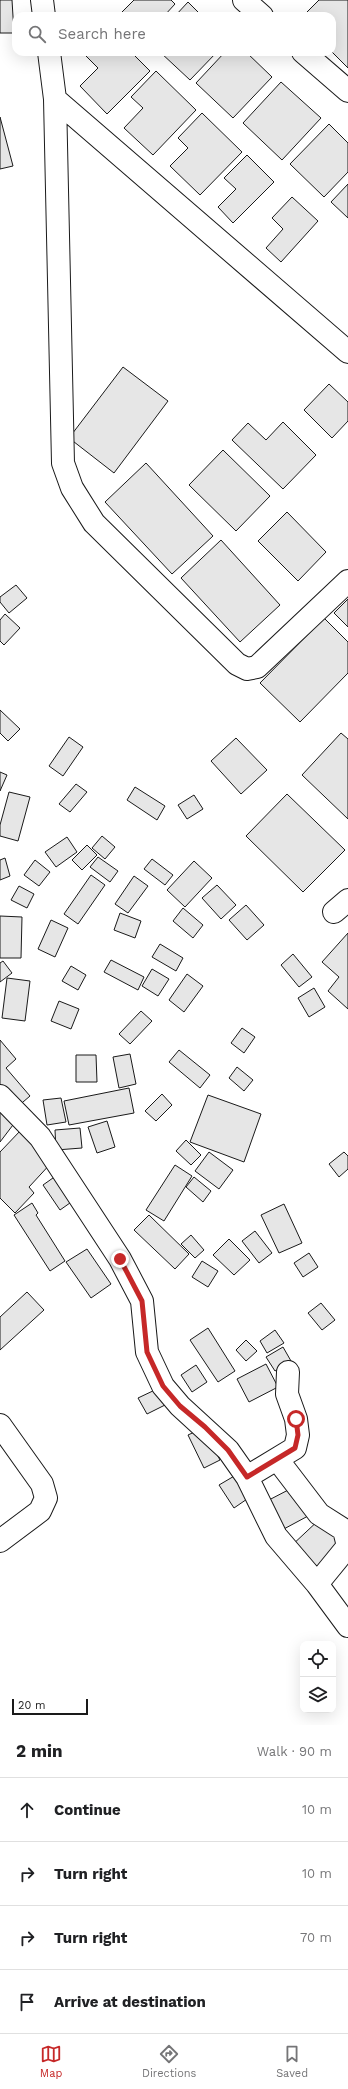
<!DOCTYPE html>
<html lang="en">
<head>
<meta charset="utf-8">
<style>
	:root { --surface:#fff; --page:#f2f2f2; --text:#202124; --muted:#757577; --line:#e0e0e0; --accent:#c62828 }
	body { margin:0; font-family:"Work Sans",sans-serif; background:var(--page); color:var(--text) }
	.controls { position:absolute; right:12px; bottom:12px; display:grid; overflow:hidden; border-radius:8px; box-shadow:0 4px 16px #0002 }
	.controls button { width:36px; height:36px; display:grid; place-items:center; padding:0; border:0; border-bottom:1px solid var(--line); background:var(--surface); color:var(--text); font:20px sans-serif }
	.scale { position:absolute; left:12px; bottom:10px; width:76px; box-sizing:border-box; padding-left:4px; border:2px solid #1a1a1a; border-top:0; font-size:11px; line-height:14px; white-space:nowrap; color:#1a1a1a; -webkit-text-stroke:3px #fff; paint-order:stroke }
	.stop { position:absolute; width:12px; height:12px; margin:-9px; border:3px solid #c62828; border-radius:50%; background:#fff }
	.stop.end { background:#c62828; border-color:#fff; box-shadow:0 1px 4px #0008 }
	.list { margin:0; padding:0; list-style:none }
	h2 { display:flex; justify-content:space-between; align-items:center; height:52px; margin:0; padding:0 16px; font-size:17px }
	h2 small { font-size:13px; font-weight:400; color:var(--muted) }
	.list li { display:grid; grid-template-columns:26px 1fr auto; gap:12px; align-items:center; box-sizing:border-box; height:64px; padding:0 16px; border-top:1px solid var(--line) }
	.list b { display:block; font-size:15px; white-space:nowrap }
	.list em { font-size:13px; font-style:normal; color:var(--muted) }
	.icon { flex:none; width:22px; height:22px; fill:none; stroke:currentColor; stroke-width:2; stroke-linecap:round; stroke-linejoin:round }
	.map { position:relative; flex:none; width:348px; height:1725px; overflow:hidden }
	.search { position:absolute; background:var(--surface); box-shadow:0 4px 16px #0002; left:12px; right:12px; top:12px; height:44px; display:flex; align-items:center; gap:10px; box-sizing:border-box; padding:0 14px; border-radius:12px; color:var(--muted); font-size:15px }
	.sheet { height:308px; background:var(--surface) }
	nav { display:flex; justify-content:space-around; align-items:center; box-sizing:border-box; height:56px; border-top:1px solid var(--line); background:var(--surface); font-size:11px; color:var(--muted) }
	nav a { display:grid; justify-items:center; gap:2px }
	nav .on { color:var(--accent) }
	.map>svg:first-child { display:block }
</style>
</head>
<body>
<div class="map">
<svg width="348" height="1725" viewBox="0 0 348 1725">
	<rect width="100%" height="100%" fill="#fff"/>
	<!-- building -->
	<path fill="#e6e6e6" stroke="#1a1a1a" d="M 0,0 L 12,0 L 14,33 L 0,33 Z
		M 134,0 L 171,0 L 175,4 L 164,16 L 127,16 L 122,12 Z
		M 319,0 L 348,0 L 348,68 L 332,52 L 332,16 L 303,16 Z
		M 188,2 L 202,16 L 175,16 Z
		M 91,52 L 131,52 L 150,71 L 107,114 L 80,86 L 98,68 L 86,56 Z
		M 160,52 L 217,52 L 190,80 Z
		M 225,52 L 246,52 L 272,77 L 233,118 L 196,83 Z
		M 156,71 L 196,110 L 153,155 L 124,128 L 143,108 L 131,97 Z
		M 281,82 L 321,118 L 282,160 L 243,123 Z
		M 202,113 L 242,152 L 200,195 L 170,166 L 188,148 L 178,138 Z
		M 0,117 L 13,166 L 0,169 Z
		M 329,124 L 348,143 L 348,172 L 324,197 L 290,164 Z
		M 247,155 L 274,182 L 233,223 L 218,207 L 236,189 L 224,178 Z
		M 348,184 L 348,218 L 331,202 Z
		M 292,197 L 318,221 L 281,262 L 266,248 L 283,229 L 272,218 Z
		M 123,367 L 168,401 L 114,473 L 69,438 Z
		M 329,384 L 348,402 L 348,421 L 332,438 L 304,410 Z
		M 283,422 L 316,455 L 283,489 L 232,440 L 248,423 L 266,440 Z
		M 223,450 L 270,496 L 236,531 L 189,485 Z
		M 146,463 L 213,536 L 172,574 L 105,502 Z
		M 287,512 L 326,552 L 298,581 L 258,541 Z
		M 221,540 L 280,605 L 240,642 L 181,578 Z
		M 16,585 L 27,598 L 9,613 L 0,602 L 0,597 Z
		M 348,599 L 348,627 L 334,613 Z
		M 5,614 L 20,628 L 4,645 L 0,641 L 0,620 Z
		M 324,618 L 348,642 L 348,673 L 300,722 L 260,683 Z
		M 0,710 L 20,729 L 8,741 L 0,733 Z
		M 341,733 L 348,739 L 348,819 L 302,775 Z
		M 69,737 L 83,747 L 63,776 L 49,766 Z
		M 236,738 L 267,770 L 241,794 L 211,761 Z
		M 0,772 L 7,775 L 0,791 Z
		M 76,784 L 87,792 L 70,812 L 59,804 Z
		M 135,787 L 165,806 L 157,820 L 127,800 Z
		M 9,792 L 30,797 L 18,841 L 0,836 L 0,825 Z
		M 287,794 L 345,850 L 303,892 L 246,836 Z
		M 194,795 L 203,809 L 187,819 L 178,805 Z
		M 102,836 L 115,847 L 105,859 L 92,848 Z
		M 67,837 L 77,852 L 56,867 L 45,852 Z
		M 87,845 L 97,855 L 82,870 L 72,860 Z
		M 98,857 L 118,871 L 110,882 L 90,867 Z
		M 5,858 L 10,876 L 0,880 L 0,860 Z
		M 152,859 L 173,875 L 165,885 L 144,869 Z
		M 35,860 L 50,872 L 39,886 L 24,875 Z
		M 194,861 L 212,878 L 185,907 L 167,890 Z
		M 91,875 L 105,885 L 78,924 L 64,914 Z
		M 134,876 L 148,886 L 128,913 L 115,904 Z
		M 217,885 L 236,905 L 221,919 L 202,898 Z
		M 19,886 L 34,894 L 27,908 L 11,900 Z
		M 246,905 L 264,925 L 247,940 L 229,920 Z
		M 183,908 L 203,925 L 193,938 L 173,921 Z
		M 120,913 L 141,921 L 135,938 L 114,930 Z
		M 0,916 L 22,917 L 21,958 L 0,958 Z
		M 51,920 L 68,928 L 55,957 L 38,949 Z
		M 348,933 L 348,1009 L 328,991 L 339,977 L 322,962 Z
		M 160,944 L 183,958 L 176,971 L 152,957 Z
		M 293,954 L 312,977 L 299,987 L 281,965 Z
		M 111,960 L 144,977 L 138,990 L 104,972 Z
		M 3,961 L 12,973 L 0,982 L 0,963 Z
		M 71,966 L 86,975 L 78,990 L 62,981 Z
		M 152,969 L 169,979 L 158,996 L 142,986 Z
		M 187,974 L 203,986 L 184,1012 L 169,1000 Z
		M 7,978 L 30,981 L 25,1021 L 2,1018 Z
		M 314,988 L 325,1007 L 309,1017 L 298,998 Z
		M 59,1001 L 79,1009 L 71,1029 L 51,1021 Z
		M 141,1011 L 152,1021 L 130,1044 L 119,1034 Z
		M 242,1028 L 255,1037 L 244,1053 L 231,1043 Z
		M 0,1040 L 16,1059 L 6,1068 L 30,1096 L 16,1108 L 0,1090 Z
		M 179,1050 L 210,1075 L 200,1088 L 169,1062 Z
		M 130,1054 L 136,1084 L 119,1088 L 113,1057 Z
		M 76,1055 L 96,1055 L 97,1082 L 76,1082 Z
		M 237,1067 L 253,1080 L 244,1091 L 229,1078 Z
		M 129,1088 L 134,1113 L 69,1125 L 64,1101 Z
		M 162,1094 L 172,1105 L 156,1121 L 145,1111 Z
		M 208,1095 L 261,1114 L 244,1162 L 190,1142 Z
		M 61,1098 L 66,1122 L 47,1125 L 43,1100 Z
		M 0,1109 L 16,1121 L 0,1142 Z
		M 107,1121 L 115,1147 L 97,1153 L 88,1127 Z
		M 80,1128 L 82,1148 L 56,1150 L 55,1130 Z
		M 21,1130 L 53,1161 L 29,1187 L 34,1193 L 15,1213 L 0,1198 L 0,1152 Z
		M 186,1140 L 201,1155 L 191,1165 L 176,1151 Z
		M 209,1152 L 233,1170 L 219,1189 L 195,1171 Z
		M 344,1152 L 348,1156 L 348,1169 L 339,1177 L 329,1164 Z
		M 175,1165 L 192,1176 L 164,1221 L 146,1210 Z
		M 60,1173 L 77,1198 L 60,1210 L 43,1185 Z
		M 194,1177 L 211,1191 L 203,1202 L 186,1187 Z
		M 32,1203 L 38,1213 L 36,1215 L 65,1261 L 50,1271 L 14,1215 Z
		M 284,1204 L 302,1243 L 279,1253 L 261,1215 Z
		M 149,1215 L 189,1254 L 175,1269 L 134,1230 Z
		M 255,1231 L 272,1253 L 259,1263 L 242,1241 Z
		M 191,1235 L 204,1250 L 195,1258 L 181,1244 Z
		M 229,1239 L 250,1260 L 234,1275 L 213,1255 Z
		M 87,1249 L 111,1284 L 91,1298 L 66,1262 Z
		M 309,1253 L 318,1267 L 303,1277 L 294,1263 Z
		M 202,1261 L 218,1271 L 208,1287 L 192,1277 Z
		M 27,1292 L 44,1310 L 0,1350 L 0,1317 Z
		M 321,1303 L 335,1320 L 322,1330 L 308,1313 Z
		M 208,1328 L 235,1371 L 218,1382 L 190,1340 Z
		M 275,1330 L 284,1343 L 267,1353 L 260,1341 Z
		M 246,1340 L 257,1351 L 246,1361 L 236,1350 Z
		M 283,1347 L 291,1361 L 275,1371 L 266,1357 Z
		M 266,1364 L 278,1387 L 249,1402 L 237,1379 Z
		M 196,1365 L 207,1382 L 192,1392 L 181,1375 Z
		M 157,1389 L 165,1405 L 147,1414 L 138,1398 Z
		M 203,1428 L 220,1460 L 204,1468 L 188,1435 Z
		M 236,1475 L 250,1497 L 234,1508 L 219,1485 Z
		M 292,1488 L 308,1516 L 282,1530 L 267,1501 Z
		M 321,1518 L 343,1542 L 312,1571 L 290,1547 Z"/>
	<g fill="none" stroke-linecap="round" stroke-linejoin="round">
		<defs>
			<path id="minor" d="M 42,0 L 44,16
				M 244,0 L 262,16
				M 49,52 L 55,99 L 63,463 L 72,488 L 94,523 L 237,664 L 247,669 L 257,667 L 348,581
				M 303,52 L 348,91
				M 55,99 L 348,352
				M 334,912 L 348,900
				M 0,1096 L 40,1137 L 120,1259 L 142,1301 L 147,1352 L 163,1386 L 180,1406 L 228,1450 L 247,1477 L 276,1536 L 317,1584 L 348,1626
				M 0,1425 L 42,1484 L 46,1498 L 40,1511 L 0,1541
				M 277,1459 L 319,1514 L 344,1530 L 348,1546 L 317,1584
				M 247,1477 L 295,1448 L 298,1435 L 296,1419 L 287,1394 L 288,1372"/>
		</defs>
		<!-- minor casing -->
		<use href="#minor" stroke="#1a1a1a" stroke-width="24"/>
		<!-- minor -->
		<use href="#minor" stroke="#fff" stroke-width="22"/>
	</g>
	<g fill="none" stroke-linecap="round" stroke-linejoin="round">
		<!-- route -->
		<path stroke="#c62828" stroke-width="5" d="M 120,1259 L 142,1301 L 147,1352 L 163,1386 L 180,1406 L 205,1427 L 228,1450 L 247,1477 L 295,1448 L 298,1435 L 296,1419"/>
	</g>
</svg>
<div class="controls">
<button><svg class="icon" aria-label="locate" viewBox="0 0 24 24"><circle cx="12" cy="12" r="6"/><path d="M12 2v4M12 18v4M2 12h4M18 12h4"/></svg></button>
<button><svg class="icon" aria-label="layers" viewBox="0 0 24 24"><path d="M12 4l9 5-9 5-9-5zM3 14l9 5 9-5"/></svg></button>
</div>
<div class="scale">20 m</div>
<div class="stop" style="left:296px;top:1419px"></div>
<div class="stop end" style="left:120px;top:1259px"></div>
<div class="search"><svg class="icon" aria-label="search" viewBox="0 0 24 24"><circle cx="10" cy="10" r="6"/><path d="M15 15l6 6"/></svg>Search here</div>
</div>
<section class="sheet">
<h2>2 min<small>Walk · 90 m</small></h2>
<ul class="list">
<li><svg class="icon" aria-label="ahead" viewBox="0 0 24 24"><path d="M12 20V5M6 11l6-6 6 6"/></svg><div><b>Continue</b></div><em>10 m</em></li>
<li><svg class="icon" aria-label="right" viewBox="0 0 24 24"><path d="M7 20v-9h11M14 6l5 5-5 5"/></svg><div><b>Turn right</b></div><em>10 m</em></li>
<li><svg class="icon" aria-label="right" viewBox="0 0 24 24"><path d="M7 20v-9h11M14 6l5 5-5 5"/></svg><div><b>Turn right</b></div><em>70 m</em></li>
<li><svg class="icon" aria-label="arrive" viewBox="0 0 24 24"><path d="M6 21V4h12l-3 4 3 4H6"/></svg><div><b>Arrive at destination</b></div></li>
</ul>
</section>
<nav>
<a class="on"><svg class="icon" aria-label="map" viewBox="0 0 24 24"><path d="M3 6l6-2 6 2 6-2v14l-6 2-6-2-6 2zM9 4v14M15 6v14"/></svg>Map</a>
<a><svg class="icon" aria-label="directions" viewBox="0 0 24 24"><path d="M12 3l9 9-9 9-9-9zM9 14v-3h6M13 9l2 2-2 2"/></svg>Directions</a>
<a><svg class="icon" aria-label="saved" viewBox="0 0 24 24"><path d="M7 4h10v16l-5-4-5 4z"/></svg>Saved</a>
</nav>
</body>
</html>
